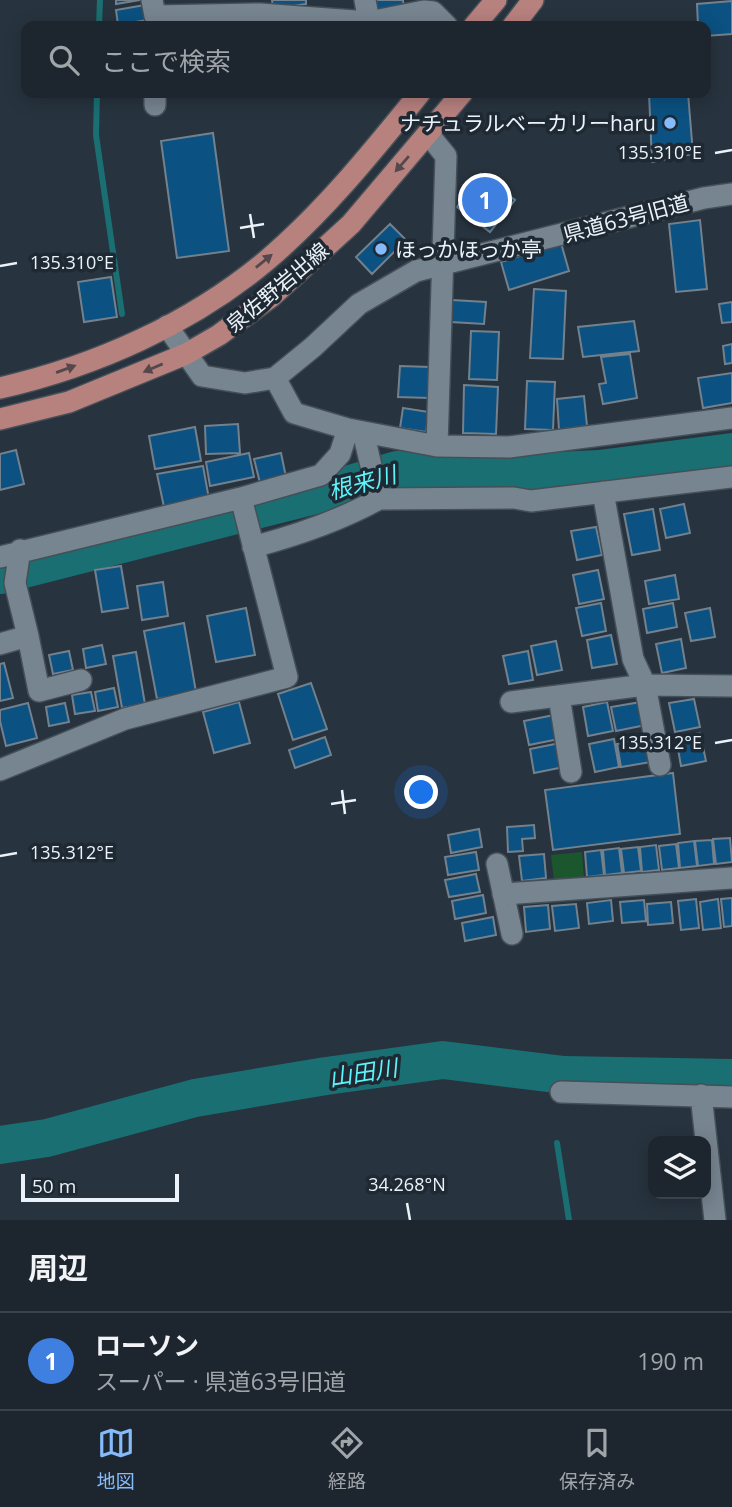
<!DOCTYPE html>
<html lang="ja">
<head>
<meta charset="utf-8">
<style>
	:root { --surface:#1d262e; --page:#252e36; --text:#f1f3f6; --muted:#a0a5aa; --line:#3b434a; --accent:#85bbfb }
	body { margin:0; font-family:"Open Sans","Noto Sans JP",sans-serif; background:var(--page); color:var(--text) }
	.controls { position:absolute; right:21px; bottom:21px; display:grid; overflow:hidden; border-radius:14px; box-shadow:0 4px 18px #0003 }
	.controls button { width:63px; height:63px; display:grid; place-items:center; padding:0; border:0; border-bottom:2px solid var(--line); background:var(--surface); color:var(--text); font:35px sans-serif }
	.scale { position:absolute; left:21px; bottom:18px; width:158px; box-sizing:border-box; padding-left:7px; border:4px solid #ebf2f9; border-top:0; font-size:19px; line-height:24px; white-space:nowrap; color:#ebf2f9; -webkit-text-stroke:5px #1e2933; paint-order:stroke }
	.you { position:absolute; left:422px; top:793px; width:24px; height:24px; margin:-18px; border:5px solid #fff; border-radius:50%; background:#1a73e8; box-shadow:0 0 0 10px #1a73e833 }
	.badge { display:grid; place-items:center; width:46px; height:46px; border-radius:50%; background:var(--accent); color:#fff; font-size:23px; font-weight:700 }
	.pin { position:absolute; translate:-50% -50%; border:4px solid #fff; box-shadow:0 2px 7px #0006 }
	.list { margin:0; padding:0; list-style:none }
	h2 { display:flex; justify-content:space-between; align-items:center; height:91px; margin:0; padding:0 28px; font-size:30px }
	h2 small { font-size:23px; font-weight:400; color:var(--muted) }
	.list li { display:grid; grid-template-columns:46px 1fr auto; gap:21px; align-items:center; box-sizing:border-box; height:98px; padding:0 28px; border-top:2px solid var(--line) }
	.list b { display:block; font-size:26px; white-space:nowrap }
	.list p { margin:0; font-size:23px; white-space:nowrap; color:var(--muted) }
	.list em { font-size:23px; font-style:normal; color:var(--muted) }
	.icon { flex:none; width:38px; height:38px; fill:none; stroke:currentColor; stroke-width:2; stroke-linecap:round; stroke-linejoin:round }
	.map { position:relative; flex:none; width:732px; height:1220px; overflow:hidden }
	.search { position:absolute; background:var(--surface); box-shadow:0 4px 18px #0003; left:21px; right:21px; top:21px; height:77px; display:flex; align-items:center; gap:18px; box-sizing:border-box; padding:0 24px; border-radius:14px; color:var(--muted); font-size:26px }
	.sheet { height:189px; background:var(--surface) }
	nav { display:flex; justify-content:space-around; align-items:center; box-sizing:border-box; height:98px; border-top:2px solid var(--line); background:var(--surface); font-size:19px; color:var(--muted) }
	nav a { display:grid; justify-items:center; gap:4px }
	nav .on { color:var(--accent) }
	.map>svg:first-child { display:block }
</style>
</head>
<body>
<div class="map">
<svg width="732" height="1220" viewBox="0 0 732 1220">
	<rect width="100%" height="100%" fill="#27333e"/>
	<!-- green -->
	<path fill="#1b562c" d="M 582,852 L 584,878 L 554,881 L 551,855 Z"/>
	<g fill="none" stroke-linecap="round" stroke-linejoin="round">
		<!-- stream -->
		<path stroke="#1a6f72" stroke-width="6" d="M 99,26 L 100,0
			M 97,93 L 96,135 L 122,314
			M 557,1143 L 569,1220"/>
		<!-- river -->
		<path stroke="#1a6f72" stroke-width="38" d="M 0,575 L 311,496 L 397,470 L 515,473 L 599,469 L 732,452
			M 0,1145 L 47,1138 L 195,1098 L 326,1076 L 443,1060 L 564,1075 L 732,1078"/>
	</g>
	<!-- building -->
	<path fill="#0b5181" stroke="#73818d" stroke-width="2" d="M 116,0 L 140,0 L 116,4 Z
		M 272,0 L 306,0 L 306,4 L 273,9 Z
		M 369,0 L 403,0 L 404,8 L 371,14 Z
		M 732,1 L 732,34 L 706,36 L 706,26 L 698,26 L 697,4 Z
		M 145,5 L 147,20 L 118,25 L 116,10 Z
		M 649,93 L 688,93 L 693,154 L 652,162 Z
		M 213,133 L 229,251 L 177,258 L 161,141 Z
		M 481,174 L 515,200 L 490,232 L 457,207 Z
		M 700,220 L 707,289 L 676,292 L 669,224 Z
		M 390,224 L 406,240 L 372,274 L 356,257 Z
		M 561,243 L 569,271 L 509,290 L 501,262 Z
		M 111,277 L 117,317 L 84,322 L 78,282 Z
		M 534,289 L 566,291 L 563,359 L 530,358 Z
		M 452,300 L 486,302 L 484,324 L 451,322 Z
		M 732,302 L 732,322 L 722,323 L 719,304 Z
		M 634,321 L 639,351 L 583,357 L 578,327 Z
		M 471,331 L 499,332 L 497,380 L 469,379 Z
		M 732,344 L 732,363 L 725,364 L 723,346 Z
		M 630,354 L 637,398 L 603,404 L 599,384 L 606,383 L 601,357 Z
		M 400,366 L 430,367 L 429,398 L 398,397 Z
		M 732,373 L 732,403 L 703,408 L 698,378 Z
		M 527,381 L 555,382 L 553,430 L 525,429 Z
		M 464,385 L 498,387 L 496,434 L 463,433 Z
		M 584,396 L 587,426 L 559,430 L 557,399 Z
		M 403,408 L 429,412 L 426,432 L 400,428 Z
		M 238,424 L 240,453 L 206,454 L 205,426 Z
		M 195,427 L 201,461 L 155,469 L 149,436 Z
		M 16,450 L 24,484 L 0,490 L 0,454 Z
		M 249,453 L 254,477 L 210,486 L 206,462 Z
		M 281,453 L 286,477 L 260,483 L 254,459 Z
		M 203,466 L 209,499 L 164,507 L 157,474 Z
		M 684,504 L 690,533 L 666,538 L 660,509 Z
		M 653,509 L 660,550 L 632,555 L 624,514 Z
		M 596,527 L 602,555 L 577,560 L 571,531 Z
		M 121,566 L 128,608 L 102,612 L 95,570 Z
		M 598,570 L 604,599 L 579,604 L 573,575 Z
		M 675,575 L 679,599 L 649,604 L 645,581 Z
		M 163,582 L 168,616 L 142,620 L 137,586 Z
		M 601,603 L 606,631 L 582,636 L 576,608 Z
		M 673,603 L 677,627 L 647,633 L 643,609 Z
		M 246,608 L 255,655 L 216,662 L 207,616 Z
		M 710,608 L 715,637 L 691,641 L 685,613 Z
		M 184,623 L 196,692 L 157,699 L 144,631 Z
		M 611,635 L 617,664 L 592,668 L 587,640 Z
		M 681,639 L 686,668 L 662,673 L 656,644 Z
		M 556,641 L 562,670 L 537,675 L 531,646 Z
		M 102,645 L 106,664 L 86,668 L 83,649 Z
		M 69,651 L 73,670 L 53,674 L 49,655 Z
		M 528,651 L 533,680 L 509,684 L 503,656 Z
		M 136,652 L 145,704 L 122,708 L 113,656 Z
		M 4,663 L 13,698 L 0,701 L 0,664 Z
		M 311,683 L 327,729 L 293,740 L 278,694 Z
		M 114,688 L 118,707 L 98,711 L 95,692 Z
		M 91,692 L 95,711 L 75,714 L 72,695 Z
		M 694,699 L 700,727 L 675,732 L 669,703 Z
		M 239,702 L 250,743 L 214,753 L 203,712 Z
		M 607,702 L 613,731 L 588,736 L 583,707 Z
		M 641,702 L 646,725 L 616,731 L 611,707 Z
		M 28,703 L 37,738 L 6,746 L 0,721 L 0,710 Z
		M 65,703 L 69,722 L 49,726 L 46,707 Z
		M 554,715 L 559,739 L 529,745 L 524,721 Z
		M 700,733 L 706,761 L 681,766 L 676,738 Z
		M 325,737 L 331,755 L 295,768 L 289,750 Z
		M 647,738 L 651,762 L 621,767 L 617,744 Z
		M 614,739 L 619,767 L 595,772 L 589,744 Z
		M 560,743 L 564,767 L 534,773 L 530,749 Z
		M 673,773 L 680,834 L 553,850 L 545,790 Z
		M 534,825 L 535,838 L 522,839 L 523,851 L 508,852 L 507,827 Z
		M 479,829 L 482,847 L 451,853 L 448,835 Z
		M 730,838 L 732,862 L 716,864 L 713,839 Z
		M 712,840 L 714,864 L 698,866 L 695,841 Z
		M 694,841 L 697,866 L 680,868 L 678,843 Z
		M 676,844 L 679,868 L 662,870 L 659,846 Z
		M 656,845 L 659,870 L 642,872 L 640,847 Z
		M 638,847 L 641,871 L 624,873 L 621,849 Z
		M 619,848 L 622,873 L 605,875 L 603,850 Z
		M 601,850 L 604,875 L 587,877 L 585,852 Z
		M 476,852 L 479,870 L 448,875 L 445,857 Z
		M 544,854 L 546,878 L 522,881 L 519,856 Z
		M 476,874 L 480,892 L 449,897 L 445,880 Z
		M 483,895 L 486,913 L 455,919 L 452,901 Z
		M 732,898 L 732,926 L 724,927 L 721,899 Z
		M 696,899 L 699,928 L 681,930 L 678,901 Z
		M 718,899 L 721,928 L 703,930 L 700,902 Z
		M 611,900 L 613,921 L 589,924 L 587,903 Z
		M 644,900 L 646,921 L 622,923 L 620,902 Z
		M 671,902 L 673,923 L 648,925 L 647,904 Z
		M 576,904 L 579,928 L 555,931 L 552,906 Z
		M 548,905 L 550,929 L 526,932 L 524,907 Z
		M 493,917 L 496,935 L 465,941 L 462,923 Z"/>
	<g fill="none" stroke-linecap="round" stroke-linejoin="round">
		<defs>
			<path id="minor" d="M 152,0 L 155,16 L 260,14 L 369,22 L 424,11 L 433,12 L 447,26
				M 365,0 L 369,22
				M 155,93 L 155,105
				M 428,134 L 446,156 L 437,446
				M 275,378 L 294,413 L 348,429 L 437,446 L 509,447 L 732,418
				M 363,432 L 379,499 L 514,498 L 531,501 L 732,477
				M 603,492 L 633,659 L 645,685 L 732,686
				M 253,547 C 298,535 339,521 379,499
				M 20,550 L 15,583 L 28,636
				M 0,557 L 241,498
				M 0,644 L 28,636 L 39,691 L 81,680
				M 559,696 L 571,772
				M 511,702 L 645,685 L 660,765
				M 0,770 L 125,719 L 287,677 L 241,498 L 321,475 L 340,454 L 348,429
				M 497,864 L 512,934
				M 503,894 L 732,878
				M 561,1092 L 732,1097
				M 701,1095 L 715,1220"/>
			<path id="tertiary" d="M 167,326 L 202,376 L 245,383 L 275,378 L 313,347 L 359,304 L 416,271 L 704,198 L 732,194"/>
			<path id="primary" d="M 474,26 L 496,0
				M 513,26 L 533,0
				M 0,388 C 96,366 190,324 266,261 C 324,212 373,151 420,93
				M 0,419 L 69,402 L 186,354 L 219,335 L 272,296 L 351,224 L 462,93"/>
		</defs>
		<!-- minor casing -->
		<use href="#minor" stroke="#454f57" stroke-width="24"/>
		<!-- tertiary casing -->
		<use href="#tertiary" stroke="#454f57" stroke-width="24"/>
		<!-- primary casing -->
		<use href="#primary" stroke="#454f57" stroke-width="24"/>
		<!-- minor -->
		<use href="#minor" stroke="#778591" stroke-width="21"/>
		<!-- tertiary -->
		<use href="#tertiary" stroke="#778591" stroke-width="21"/>
		<!-- primary -->
		<use href="#primary" stroke="#b7817e" stroke-width="21"/>
	</g>
	<!-- one-way arrows -->
	<defs><path id="oneway-solid" d="M-6-.8H1V-3.2L6.5 0L1 3.2V.8H-6Z" transform="scale(1.75)"/></defs>
	<g fill="#54484d">
		<use href="#oneway-solid" transform="translate(402 164) rotate(131)"/>
		<use href="#oneway-solid" transform="translate(264 261) rotate(-39)"/>
		<use href="#oneway-solid" transform="translate(153 368) rotate(157)"/>
		<use href="#oneway-solid" transform="translate(66 369) rotate(-20)"/>
	</g>
	<!-- ticks -->
	<path fill="none" stroke="#ebf2f9" stroke-width="2.5" d="M 715,153 L 732,150M 250,214 L 254,238M 240,228 L 264,224M 0,266 L 17,263M 715,743 L 732,740M 342,790 L 345,814M 331,804 L 356,800M 0,856 L 17,853M 407,1203 L 410,1220"/>
	<!-- markers -->
	<g fill="#85bbfb" stroke="#1e2933" stroke-width="2.5">
		<circle cx="670" cy="123" r="7"/>
		<circle cx="381" cy="249" r="7"/>
	</g>
	<g text-anchor="middle" dominant-baseline="central" stroke-width="7" stroke-linejoin="round" paint-order="stroke">
		<!-- poi labels -->
		<g font-size="21" fill="#ebf2f9" stroke="#1e2933" text-anchor="end">
			<text x="656" y="123">ナチュラルベーカリーharu</text>
			<text x="395" y="249" text-anchor="start">ほっかほっか亭</text>
		</g>
		<!-- street labels -->
		<g font-size="21" fill="#ebf2f9" stroke="#1e2933">
			<text transform="translate(626 218) rotate(-15)">県道63号旧道</text>
			<text transform="translate(277 287) rotate(-40)">泉佐野岩出線</text>
		</g>
		<!-- water labels -->
		<g font-size="23" font-style="italic" fill="#5df3fa" stroke="#1e2933">
			<text transform="translate(362 482) rotate(-15)">根来川</text>
			<text transform="translate(363 1072) rotate(-9)">山田川</text>
		</g>
	</g>
	<g font-size="18" text-anchor="middle" fill="#ebf2f9" stroke="#1e2933" stroke-width="7" stroke-linejoin="round" paint-order="stroke">
		<text x="660" y="159">135.310°E</text>
		<text x="72" y="269">135.310°E</text>
		<text x="660" y="749">135.312°E</text>
		<text x="72" y="859">135.312°E</text>
		<text x="407" y="1191">34.268°N</text>
	</g>
</svg>
<div class="controls">
<button><svg class="icon" aria-label="layers" viewBox="0 0 24 24"><path d="M12 4l9 5-9 5-9-5zM3 14l9 5 9-5"/></svg></button>
</div>
<div class="scale">50 m</div>
<div class="you"></div>
<div class="pin badge" style="left:485px;top:200px;background:#3f7fe0">1</div>
<div class="search"><svg class="icon" aria-label="search" viewBox="0 0 24 24"><circle cx="10" cy="10" r="6"/><path d="M15 15l6 6"/></svg>ここで検索</div>
</div>
<section class="sheet">
<h2>周辺<small></small></h2>
<ul class="list">
<li><span class="badge" style="background:#3f7fe0">1</span><div><b>ローソン</b><p>スーパー · 県道63号旧道</p></div><em>190 m</em></li>
</ul>
</section>
<nav>
<a class="on"><svg class="icon" aria-label="map" viewBox="0 0 24 24"><path d="M3 6l6-2 6 2 6-2v14l-6 2-6-2-6 2zM9 4v14M15 6v14"/></svg>地図</a>
<a><svg class="icon" aria-label="directions" viewBox="0 0 24 24"><path d="M12 3l9 9-9 9-9-9zM9 14v-3h6M13 9l2 2-2 2"/></svg>経路</a>
<a><svg class="icon" aria-label="saved" viewBox="0 0 24 24"><path d="M7 4h10v16l-5-4-5 4z"/></svg>保存済み</a>
</nav>
</body>
</html>
